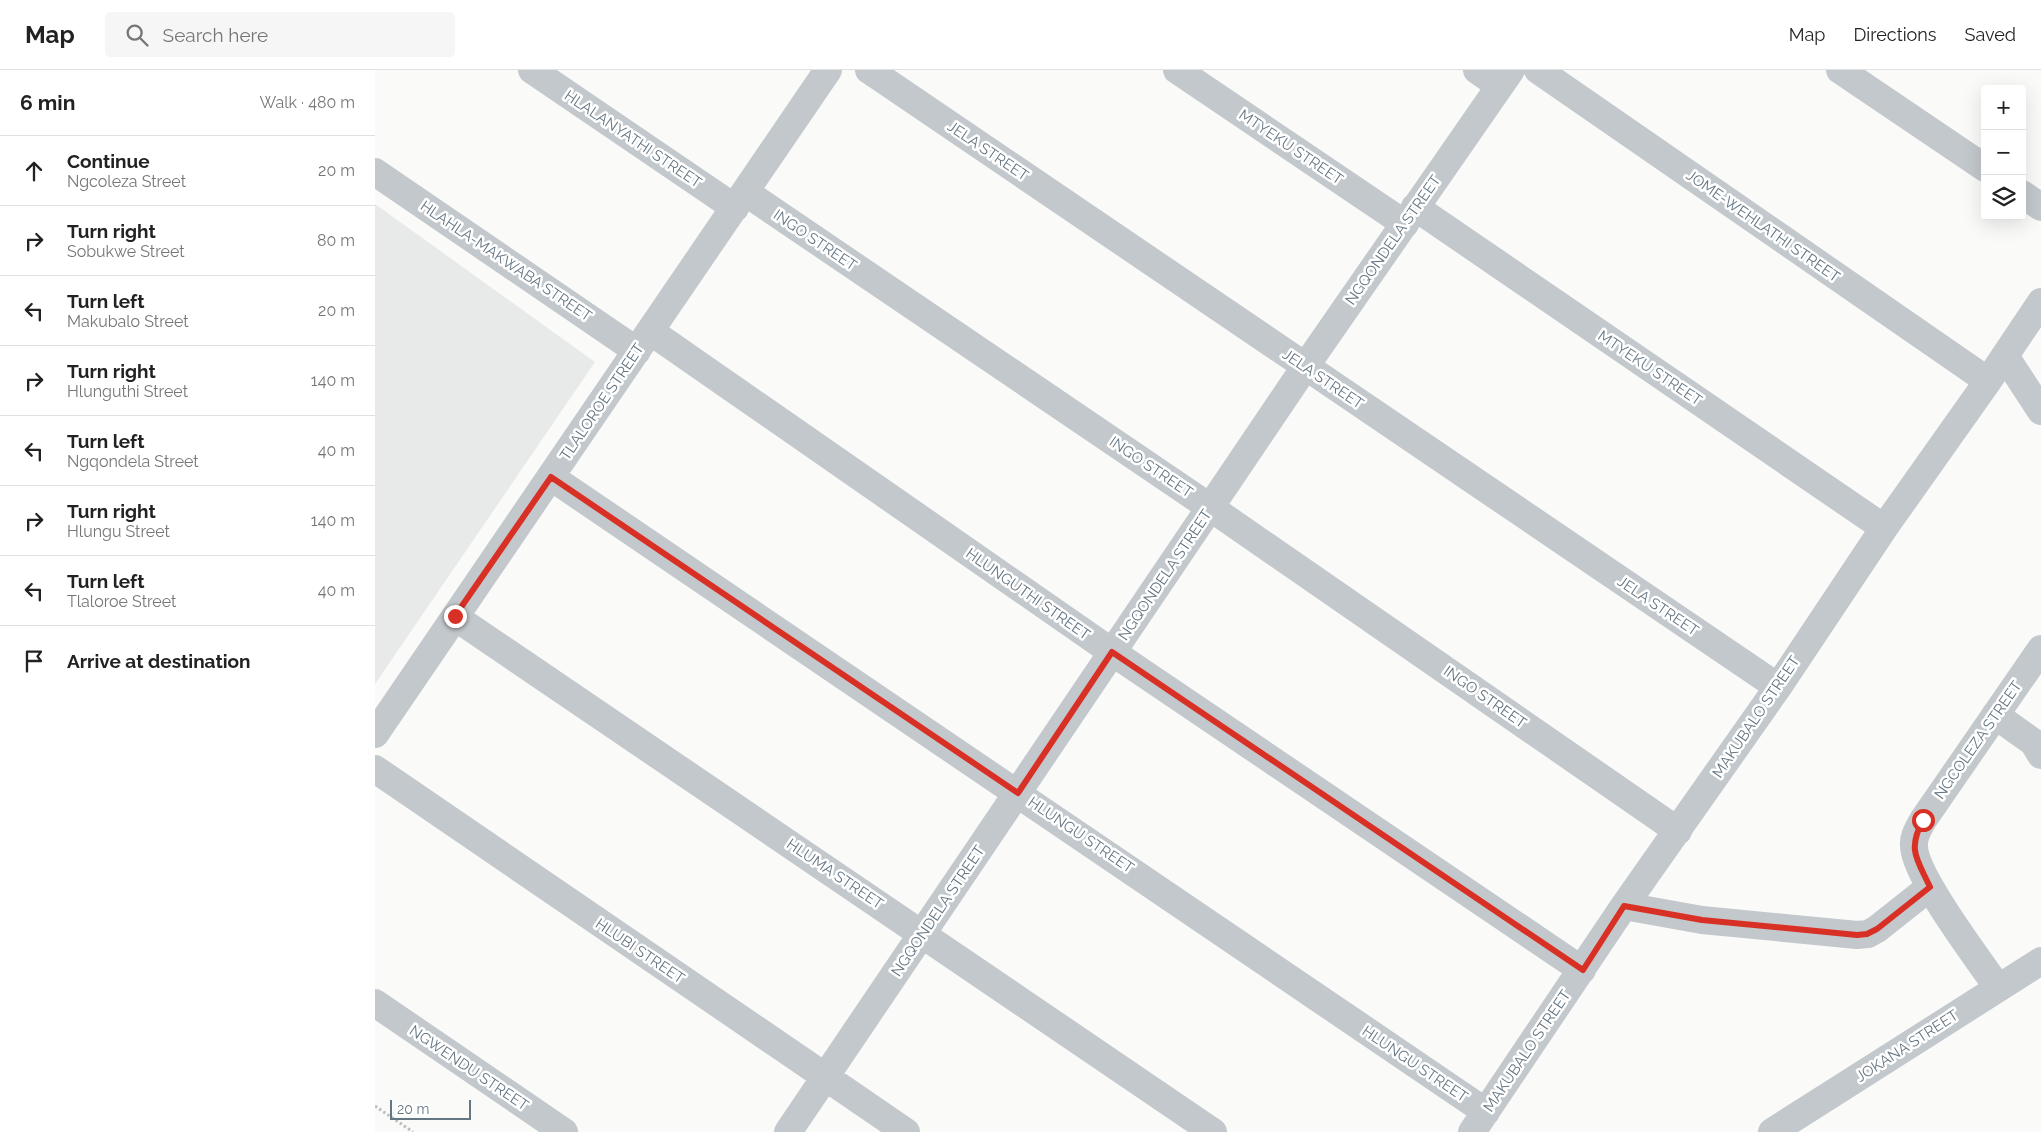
<!DOCTYPE html>
<html lang="en">
<head>
<meta charset="utf-8">
<style>
	:root { --surface:#fff; --page:#f6f6f6; --text:#222; --muted:#767676; --line:#e0e0e0 }
	body { margin:0; font-family:Raleway,sans-serif; background:var(--page); color:var(--text) }
	.controls { position:absolute; right:15px; top:15px; display:grid; overflow:hidden; border-radius:5px; box-shadow:0 5px 20px #0002 }
	.controls button { width:45px; height:45px; display:grid; place-items:center; padding:0; border:0; border-bottom:1px solid var(--line); background:var(--surface); color:var(--text); font:25px sans-serif }
	.scale { position:absolute; left:15px; bottom:12px; width:81px; box-sizing:border-box; padding-left:5px; border:2px solid #657683; border-top:0; font-size:14px; line-height:18px; white-space:nowrap; color:#657683; -webkit-text-stroke:4px #fff; paint-order:stroke }
	.stop { position:absolute; width:15px; height:15px; margin:-11px; border:4px solid #d93025; border-radius:50%; background:#fff }
	.stop.end { background:#d93025; border-color:#fff; box-shadow:0 1px 5px #0008 }
	.list { margin:0; padding:0; list-style:none }
	h2 { display:flex; justify-content:space-between; align-items:center; height:65px; margin:0; padding:0 20px; font-size:21px }
	h2 small { font-size:16px; font-weight:400; color:var(--muted) }
	.list li { display:grid; grid-template-columns:32px 1fr auto; gap:15px; align-items:center; box-sizing:border-box; height:70px; padding:0 20px; border-top:1px solid var(--line) }
	.list b { display:block; font-size:19px; white-space:nowrap }
	.list p { margin:0; font-size:16px; white-space:nowrap; color:var(--muted) }
	.list em { font-size:16px; font-style:normal; color:var(--muted) }
	.icon { flex:none; width:28px; height:28px; fill:none; stroke:currentColor; stroke-width:2; stroke-linecap:round; stroke-linejoin:round }
	.map { position:relative; flex:none; width:1666px; height:1062px; overflow:hidden }
	header { display:flex; align-items:center; gap:30px; box-sizing:border-box; height:70px; padding:0 25px; background:var(--surface); border-bottom:1px solid var(--line) }
	header strong { font-size:24px }
	nav { display:flex; gap:28px; margin-inline-start:auto; font-size:18px }
	.search { width:350px; height:45px; background:var(--page); display:flex; align-items:center; gap:12px; box-sizing:border-box; padding:0 18px; border-radius:5px; color:var(--muted); font-size:19px }
	main { display:flex }
	aside { flex:1; background:var(--surface) }
	.map>svg:first-child { display:block }
</style>
</head>
<body>
<header>
<strong>Map</strong>
<div class="search"><svg class="icon" aria-label="search" viewBox="0 0 24 24"><circle cx="10" cy="10" r="6"/><path d="M15 15l6 6"/></svg>Search here</div>
<nav><a>Map</a><a>Directions</a><a>Saved</a></nav>
</header>
<main>
<aside>
<h2>6 min<small>Walk · 480 m</small></h2>
<ul class="list">
<li><svg class="icon" aria-label="ahead" viewBox="0 0 24 24"><path d="M12 20V5M6 11l6-6 6 6"/></svg><div><b>Continue</b><p>Ngcoleza Street</p></div><em>20 m</em></li>
<li><svg class="icon" aria-label="right" viewBox="0 0 24 24"><path d="M7 20v-9h11M14 6l5 5-5 5"/></svg><div><b>Turn right</b><p>Sobukwe Street</p></div><em>80 m</em></li>
<li><svg class="icon" aria-label="left" viewBox="0 0 24 24"><path d="M17 20v-9H6M10 6l-5 5 5 5"/></svg><div><b>Turn left</b><p>Makubalo Street</p></div><em>20 m</em></li>
<li><svg class="icon" aria-label="right" viewBox="0 0 24 24"><path d="M7 20v-9h11M14 6l5 5-5 5"/></svg><div><b>Turn right</b><p>Hlunguthi Street</p></div><em>140 m</em></li>
<li><svg class="icon" aria-label="left" viewBox="0 0 24 24"><path d="M17 20v-9H6M10 6l-5 5 5 5"/></svg><div><b>Turn left</b><p>Ngqondela Street</p></div><em>40 m</em></li>
<li><svg class="icon" aria-label="right" viewBox="0 0 24 24"><path d="M7 20v-9h11M14 6l5 5-5 5"/></svg><div><b>Turn right</b><p>Hlungu Street</p></div><em>140 m</em></li>
<li><svg class="icon" aria-label="left" viewBox="0 0 24 24"><path d="M17 20v-9H6M10 6l-5 5 5 5"/></svg><div><b>Turn left</b><p>Tlaloroe Street</p></div><em>40 m</em></li>
<li><svg class="icon" aria-label="arrive" viewBox="0 0 24 24"><path d="M6 21V4h12l-3 4 3 4H6"/></svg><div><b>Arrive at destination</b></div></li>
</ul>
</aside>
<div class="map">
<svg width="1666" height="1062" viewBox="0 0 1666 1062">
	<rect width="100%" height="100%" fill="#fafaf8"/>
	<!-- built -->
	<path fill="#e8e9e9" d="M 0,134 L 220,292 L 0,614 Z"/>
	<g fill="none" stroke-linecap="round" stroke-linejoin="round">
		<!-- path -->
		<path stroke="#bbbfc2" stroke-width="3" stroke-dasharray="2.5 2.5" stroke-linecap="butt" d="M 0,1036 L 38,1062"/>
		<!-- minor -->
		<path stroke="#c3c8cc" stroke-width="28" d="M 157,0 L 360,138
			M 494,0 L 1403,617
			M 802,0 L 1030,154
			M 1102,0 L 1125,16
			M 1163,0 L 1613,311
			M 1465,0 L 1610,98
			M 0,102 L 262,281
			M 370,122 L 836,438 L 1303,761
			M 1647,124 L 1666,137
			M 1040,137 L 1509,458
			M 275,261 L 737,582 L 1207,900
			M 1630,286 L 1666,341
			M 176,407 L 1111,1042
			M 80,547 L 838,1062
			M 1620,645 L 1658,672 L 1666,685
			M 0,664 L 453,0
			M 0,699 L 531,1062
			M 1249,836 L 1327,850 L 1482,865 L 1493,864 L 1502,859 L 1555,817
			M 1623,918 C 1604,890 1539,805 1539,776 C 1538,766 1544,758 1548,750 L 1666,579
			M 0,933 L 189,1062
			M 413,1062 L 930,297 L 1136,0
			M 1097,1062 L 1249,836 L 1403,617 L 1509,458 L 1613,311 L 1666,232
			M 1397,1062 L 1666,891"/>
	</g>
	<g fill="none" stroke-linecap="round" stroke-linejoin="round">
		<!-- route -->
		<path stroke="#d93025" stroke-width="6" d="M 80,546 L 176,407 L 643,723 L 737,582 L 1208,900 L 1249,836 L 1327,850 L 1482,865 L 1492,864 L 1502,859 L 1555,817 C 1542,789 1532,780 1548,750"/>
	</g>
	<g text-anchor="middle" dominant-baseline="central" stroke-width="5" stroke-linejoin="round" paint-order="stroke">
		<!-- street labels -->
		<g font-size="15" fill="#657683" stroke="#fff">
			<text transform="translate(258 69) rotate(34)">HLALANYATHI STREET</text>
			<text transform="translate(916 77) rotate(34)">MTYEKU STREET</text>
			<text transform="translate(613 81) rotate(34)">JELA STREET</text>
			<text transform="translate(1388 156) rotate(35)">JOME-WEHLATHI STREET</text>
			<text transform="translate(440 170) rotate(34)">INGO STREET</text>
			<text transform="translate(1018 170) rotate(-55)">NGQONDELA STREET</text>
			<text transform="translate(131 191) rotate(34)">HLAHLA-MAKWABA STREET</text>
			<text transform="translate(1275 298) rotate(34)">MTYEKU STREET</text>
			<text transform="translate(948 309) rotate(34)">JELA STREET</text>
			<text transform="translate(227 332) rotate(-56)">TLALOROE STREET</text>
			<text transform="translate(776 397) rotate(34)">INGO STREET</text>
			<text transform="translate(790 505) rotate(-56)">NGQONDELA STREET</text>
			<text transform="translate(653 524) rotate(35)">HLUNGUTHI STREET</text>
			<text transform="translate(1283 536) rotate(34)">JELA STREET</text>
			<text transform="translate(1110 627) rotate(35)">INGO STREET</text>
			<text transform="translate(1381 647) rotate(-56)">MAKUBALO STREET</text>
			<text transform="translate(1603 670) rotate(-55)">NGCOLEZA STREET</text>
			<text transform="translate(706 765) rotate(34)">HLUNGU STREET</text>
			<text transform="translate(460 804) rotate(34)">HLUMA STREET</text>
			<text transform="translate(563 841) rotate(-56)">NGQONDELA STREET</text>
			<text transform="translate(265 881) rotate(34)">HLUBI STREET</text>
			<text transform="translate(1532 976) rotate(-33)">JOKANA STREET</text>
			<text transform="translate(1152 981) rotate(-56)">MAKUBALO STREET</text>
			<text transform="translate(1040 994) rotate(34)">HLUNGU STREET</text>
			<text transform="translate(94 998) rotate(34)">NGWENDU STREET</text>
		</g>
	</g>
</svg>
<div class="controls">
<button>+</button>
<button>−</button>
<button><svg class="icon" aria-label="layers" viewBox="0 0 24 24"><path d="M12 4l9 5-9 5-9-5zM3 14l9 5 9-5"/></svg></button>
</div>
<div class="scale">20 m</div>
<div class="stop" style="left:1548px;top:750px"></div>
<div class="stop end" style="left:80px;top:546px"></div>
</div>
</main>
</body>
</html>
